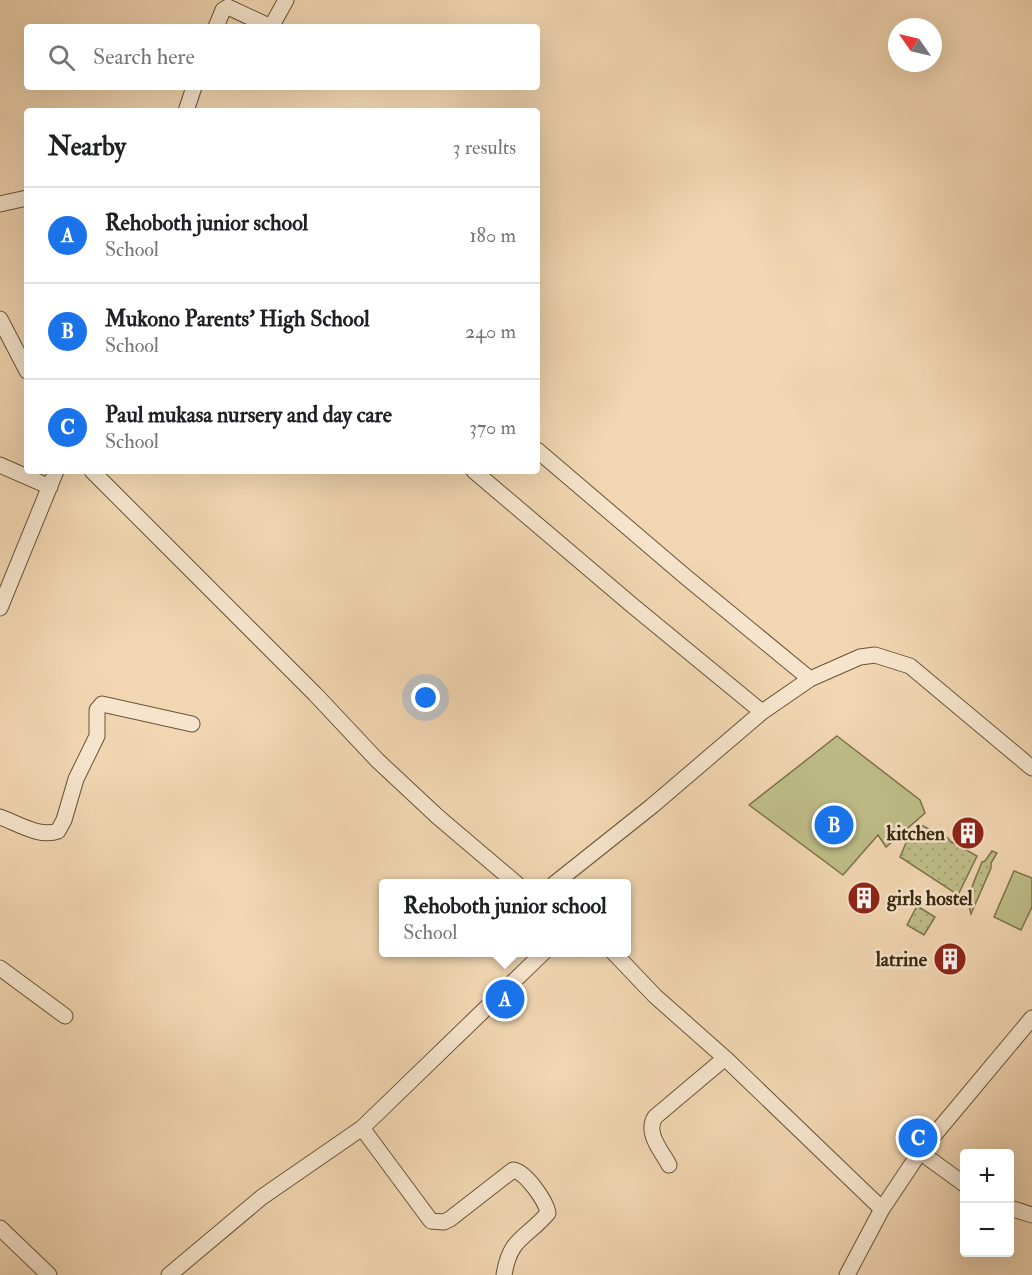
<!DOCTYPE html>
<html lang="en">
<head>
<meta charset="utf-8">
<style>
	:root { --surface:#fff; --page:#f2f2f2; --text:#202124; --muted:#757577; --line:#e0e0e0; --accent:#1a73e8 }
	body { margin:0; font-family:"IM FELL Double Pica",serif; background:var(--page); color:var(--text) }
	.controls { position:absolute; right:18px; bottom:18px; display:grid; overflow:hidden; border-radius:6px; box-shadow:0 6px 24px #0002 }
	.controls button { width:54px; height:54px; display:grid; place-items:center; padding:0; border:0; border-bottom:2px solid var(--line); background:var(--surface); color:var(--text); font:30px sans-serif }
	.compass { position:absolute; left:888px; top:18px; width:54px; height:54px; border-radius:50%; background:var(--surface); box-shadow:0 6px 24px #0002; rotate:304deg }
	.you { position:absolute; left:426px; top:698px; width:21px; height:21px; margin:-15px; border:4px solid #fff; border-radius:50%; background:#1a73e8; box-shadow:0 0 0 9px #1a73e833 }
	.badge { display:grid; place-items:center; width:39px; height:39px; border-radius:50%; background:var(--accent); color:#fff; font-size:20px; font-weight:700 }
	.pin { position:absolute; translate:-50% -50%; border:3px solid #fff; box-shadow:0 2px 6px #0006 }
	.popup { position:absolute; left:379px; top:879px; width:252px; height:78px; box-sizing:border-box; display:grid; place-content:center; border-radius:6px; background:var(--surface); filter:drop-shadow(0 2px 4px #0005); font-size:20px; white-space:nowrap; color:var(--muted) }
	.popup b { font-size:22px; color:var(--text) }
	.popup::after { content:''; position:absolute; left:50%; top:100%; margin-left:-12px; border:12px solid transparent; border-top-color:var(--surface) }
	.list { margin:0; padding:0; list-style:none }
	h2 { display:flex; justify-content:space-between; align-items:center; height:78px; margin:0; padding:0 24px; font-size:26px }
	h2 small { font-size:20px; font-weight:400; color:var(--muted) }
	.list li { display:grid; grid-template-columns:39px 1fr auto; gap:18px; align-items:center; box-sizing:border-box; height:96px; padding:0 24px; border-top:2px solid var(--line) }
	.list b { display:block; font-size:22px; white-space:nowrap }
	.list p { margin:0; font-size:20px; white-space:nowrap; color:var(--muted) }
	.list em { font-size:20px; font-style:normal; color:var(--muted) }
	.icon { flex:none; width:33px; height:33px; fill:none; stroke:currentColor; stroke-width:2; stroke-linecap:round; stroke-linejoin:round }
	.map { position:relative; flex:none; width:1032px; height:1275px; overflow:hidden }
	.search { position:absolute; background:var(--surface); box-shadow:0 6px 24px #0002; left:24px; top:24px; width:516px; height:66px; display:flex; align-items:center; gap:15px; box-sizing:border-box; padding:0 21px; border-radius:6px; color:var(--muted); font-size:22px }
	.panel { position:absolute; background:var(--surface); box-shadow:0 6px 24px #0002; left:24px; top:108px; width:516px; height:366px; border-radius:6px }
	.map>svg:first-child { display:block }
</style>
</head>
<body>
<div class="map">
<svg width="1032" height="1275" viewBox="0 0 1032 1275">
	<defs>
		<pattern id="grass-dots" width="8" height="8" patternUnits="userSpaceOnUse" patternTransform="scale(1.5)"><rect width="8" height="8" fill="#bebd88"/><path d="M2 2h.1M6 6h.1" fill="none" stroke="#a4a274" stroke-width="1.8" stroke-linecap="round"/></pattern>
	</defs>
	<rect width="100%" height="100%" fill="#f1d6b1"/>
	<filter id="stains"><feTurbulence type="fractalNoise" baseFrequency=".00333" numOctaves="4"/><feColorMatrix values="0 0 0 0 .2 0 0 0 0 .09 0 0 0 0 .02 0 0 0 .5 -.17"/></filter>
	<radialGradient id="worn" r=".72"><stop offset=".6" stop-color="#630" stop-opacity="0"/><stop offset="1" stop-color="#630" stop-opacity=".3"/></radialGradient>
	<!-- grass -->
	<path fill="url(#grass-dots)" stroke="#7c734b" stroke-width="1.5" d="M 921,825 L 948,838 L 950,841 L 977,856 L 958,895 L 900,857 L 906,843 Z
		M 992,851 L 997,853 L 991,863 L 991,868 L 971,914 C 965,896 976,878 982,862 L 985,861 Z
		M 917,906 L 935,917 L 924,935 L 907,925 Z"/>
	<!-- garden -->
	<path fill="#bebd88" stroke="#7c734b" stroke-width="1.5" d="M 837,736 L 920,800 L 925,813 L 886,847 L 878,835 L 843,875 L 749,805 Z
		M 1014,871 L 1032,878 L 1032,907 L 1021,930 L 994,917 Z"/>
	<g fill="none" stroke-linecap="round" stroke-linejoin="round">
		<defs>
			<path id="minor" d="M 216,27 L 223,10 L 228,7 L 271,27
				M 271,27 L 286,0
				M 186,111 L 194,87
				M 0,204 L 27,198
				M 0,319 L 27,371
				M 537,450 L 687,578 L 810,679
				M 0,465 L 50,487
				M 92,471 L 315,694 L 377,760 L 438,817 L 517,884
				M 474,471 L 633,606 L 762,712
				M 0,608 L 56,471
				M 0,817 C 17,823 40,838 58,831 L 64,820 L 76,779 L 97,736 L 97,710 L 102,704 L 192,724
				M 554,884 L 652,806 L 762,712 L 810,679 L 860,657 L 875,655 L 910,666 L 1032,768
				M 613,952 L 655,996 L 725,1058 L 882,1209
				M 0,968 L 65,1016
				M 362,1128 L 431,1221 L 444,1222 L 450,1219 L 513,1170 C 526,1172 546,1201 548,1213 C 526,1239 510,1237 504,1275
				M 920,1152 L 964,1184
				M 669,1165 C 661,1150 645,1133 655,1117 L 725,1058
				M 1010,1208 L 1032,1215
				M 0,1228 L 49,1275
				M 169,1275 L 262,1197 L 362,1128 L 544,952
				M 847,1275 L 882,1209 L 920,1152 L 1032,1018"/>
		</defs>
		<!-- minor casing -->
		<use href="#minor" stroke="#685437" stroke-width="17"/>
		<!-- minor -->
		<use href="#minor" stroke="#f6e4cc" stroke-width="15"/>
	</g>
	<!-- icons -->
	<defs>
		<symbol id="building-disc" viewBox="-11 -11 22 22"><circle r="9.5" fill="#8f2418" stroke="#f6e4cc"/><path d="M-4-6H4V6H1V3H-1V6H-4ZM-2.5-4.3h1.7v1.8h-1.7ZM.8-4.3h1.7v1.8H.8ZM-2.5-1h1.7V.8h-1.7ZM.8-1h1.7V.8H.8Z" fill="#fff"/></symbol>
	</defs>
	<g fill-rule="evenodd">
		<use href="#building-disc" x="949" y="814" width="38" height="38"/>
		<use href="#building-disc" x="845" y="879" width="38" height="38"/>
		<use href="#building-disc" x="931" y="940" width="38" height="38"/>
	</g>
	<g text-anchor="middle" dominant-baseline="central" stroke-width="5" stroke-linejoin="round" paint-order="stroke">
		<!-- poi labels -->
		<g font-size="20" font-weight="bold" fill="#3b290e" stroke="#f6e4cc" text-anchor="end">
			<text x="945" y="833">kitchen</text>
			<text x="887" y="898" text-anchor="start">girls hostel</text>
			<text x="927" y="959">latrine</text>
		</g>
	</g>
	<rect width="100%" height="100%" filter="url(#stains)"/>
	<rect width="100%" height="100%" fill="url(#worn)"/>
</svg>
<div class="controls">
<button>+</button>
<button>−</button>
</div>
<svg class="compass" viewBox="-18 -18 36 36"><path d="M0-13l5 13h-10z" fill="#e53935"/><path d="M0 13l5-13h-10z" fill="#757577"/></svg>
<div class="you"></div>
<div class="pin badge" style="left:505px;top:999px">A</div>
<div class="popup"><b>Rehoboth junior school</b>School</div>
<div class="pin badge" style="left:834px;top:825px">B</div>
<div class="pin badge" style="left:918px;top:1138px">C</div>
<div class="search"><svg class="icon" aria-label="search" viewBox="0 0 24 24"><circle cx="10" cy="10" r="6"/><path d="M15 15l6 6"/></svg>Search here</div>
<section class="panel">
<h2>Nearby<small>3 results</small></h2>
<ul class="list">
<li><span class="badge">A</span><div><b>Rehoboth junior school</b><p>School</p></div><em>180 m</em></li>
<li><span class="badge">B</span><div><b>Mukono Parents' High School</b><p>School</p></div><em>240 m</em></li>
<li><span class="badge">C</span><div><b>Paul mukasa nursery and day care</b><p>School</p></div><em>370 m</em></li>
</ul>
</section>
</div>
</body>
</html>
